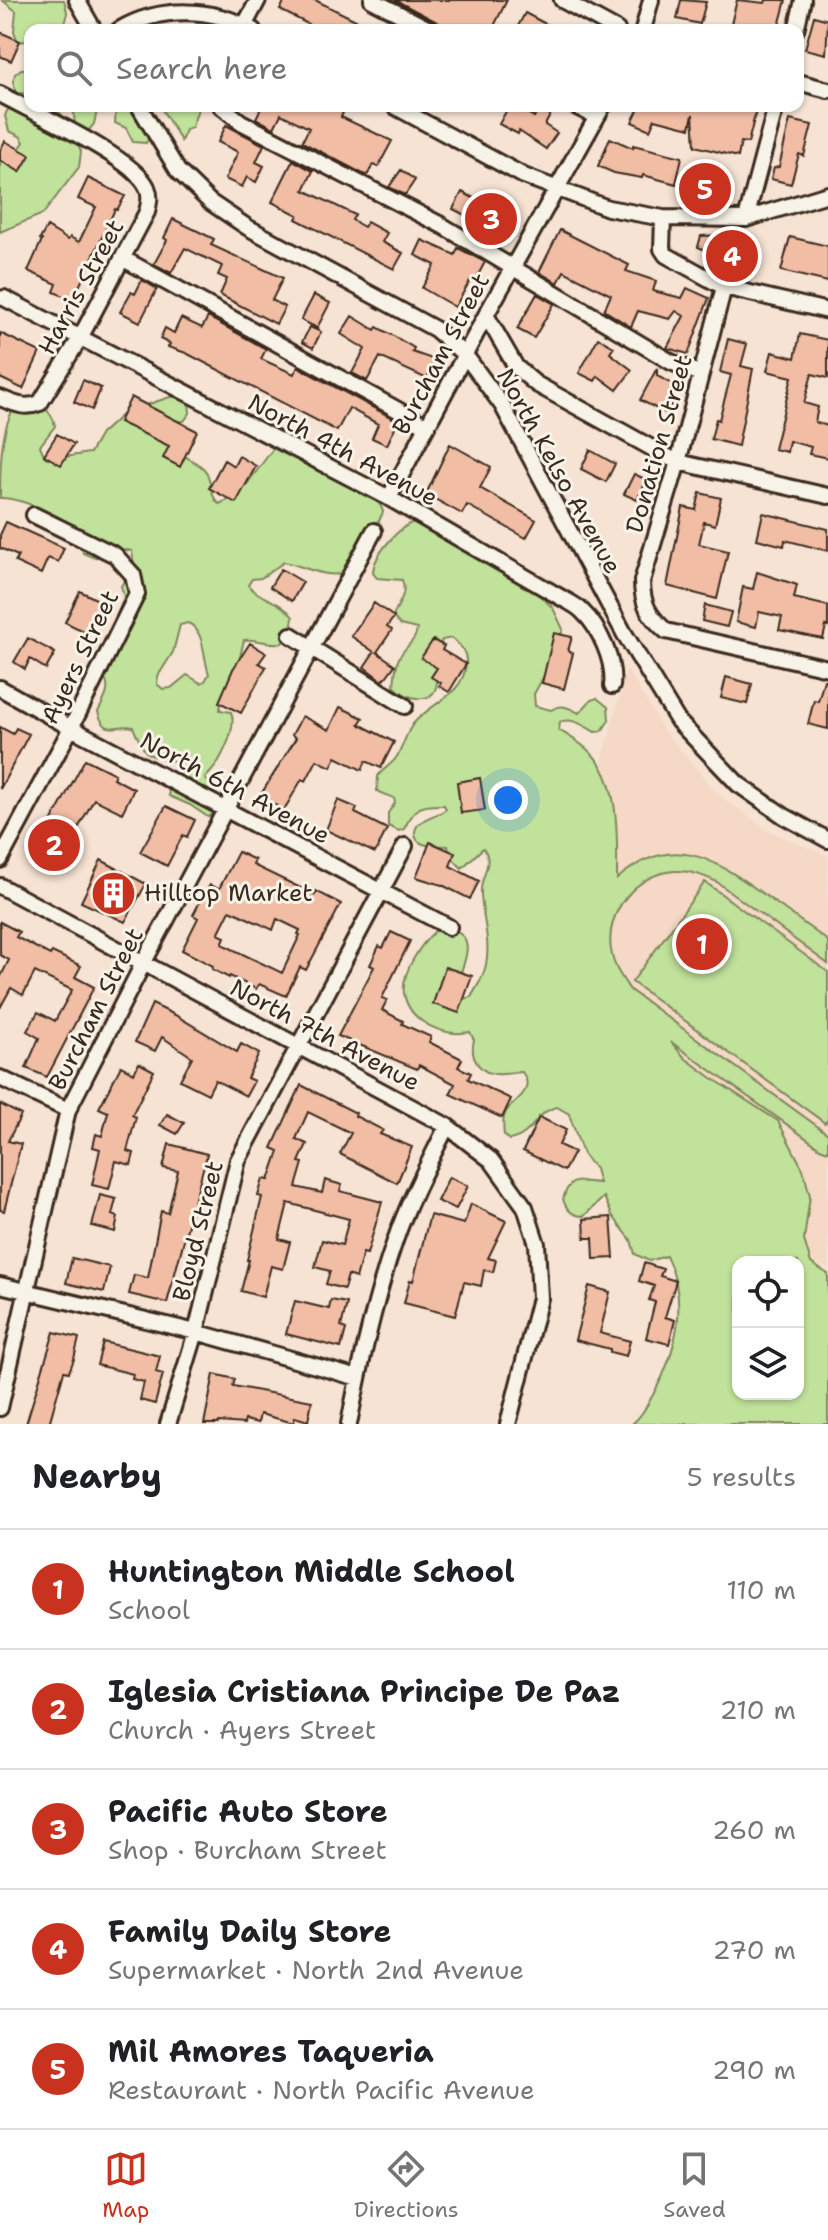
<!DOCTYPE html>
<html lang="en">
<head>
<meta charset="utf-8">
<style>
	:root { --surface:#fff; --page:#f2f2f2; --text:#202124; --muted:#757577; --line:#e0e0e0; --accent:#c8321e }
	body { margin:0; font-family:"Shantell Sans",sans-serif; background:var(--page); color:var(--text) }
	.controls { position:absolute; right:24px; bottom:24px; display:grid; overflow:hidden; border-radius:16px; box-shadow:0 2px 6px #0004 }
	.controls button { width:72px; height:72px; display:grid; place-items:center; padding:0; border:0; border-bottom:2px solid var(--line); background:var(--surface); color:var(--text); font:40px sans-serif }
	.you { position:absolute; left:508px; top:800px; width:28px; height:28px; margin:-20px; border:6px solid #fff; border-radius:50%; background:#1a73e8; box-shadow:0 0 0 12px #1a73e833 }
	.badge { display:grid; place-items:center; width:52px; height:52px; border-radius:50%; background:var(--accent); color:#fff; font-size:26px; font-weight:700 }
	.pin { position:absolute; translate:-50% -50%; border:4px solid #fff; box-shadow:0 2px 8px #0006 }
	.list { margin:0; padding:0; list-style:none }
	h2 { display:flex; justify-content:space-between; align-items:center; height:104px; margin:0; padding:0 32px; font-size:34px }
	h2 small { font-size:26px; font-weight:400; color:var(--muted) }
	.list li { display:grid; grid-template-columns:52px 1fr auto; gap:24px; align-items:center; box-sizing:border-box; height:120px; padding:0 32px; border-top:2px solid var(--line) }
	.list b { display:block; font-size:30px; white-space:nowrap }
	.list p { margin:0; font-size:26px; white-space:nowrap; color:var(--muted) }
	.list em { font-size:26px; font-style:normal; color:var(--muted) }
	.icon { flex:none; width:44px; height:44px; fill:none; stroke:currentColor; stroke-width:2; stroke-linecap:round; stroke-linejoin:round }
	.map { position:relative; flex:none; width:828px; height:1424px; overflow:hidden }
	.search { position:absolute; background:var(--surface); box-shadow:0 2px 6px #0004; left:24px; right:24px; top:24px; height:88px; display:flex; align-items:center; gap:20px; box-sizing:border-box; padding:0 28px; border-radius:16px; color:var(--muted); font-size:30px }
	.sheet { height:704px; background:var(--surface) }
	nav { display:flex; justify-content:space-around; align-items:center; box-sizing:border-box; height:112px; border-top:2px solid var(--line); background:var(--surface); font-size:22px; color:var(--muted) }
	nav a { display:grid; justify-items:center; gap:4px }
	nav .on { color:var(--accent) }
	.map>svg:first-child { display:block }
</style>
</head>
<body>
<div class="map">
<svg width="828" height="1424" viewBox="0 0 828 1424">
	<rect width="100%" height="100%" fill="#f6e3d4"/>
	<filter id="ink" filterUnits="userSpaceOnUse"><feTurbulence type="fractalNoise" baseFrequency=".0125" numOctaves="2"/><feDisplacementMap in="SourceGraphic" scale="16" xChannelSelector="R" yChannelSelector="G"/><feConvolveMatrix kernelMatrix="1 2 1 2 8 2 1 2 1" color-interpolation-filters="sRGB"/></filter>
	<g filter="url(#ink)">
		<!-- built -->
		<path fill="#f5d8c6" d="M 627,669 L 664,731 L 719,795 L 769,831 L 828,856 L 828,1269 L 811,1263 L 785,1188 L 603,1014 L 586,821 Z"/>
		<!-- green -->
		<path fill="#c1e29b" stroke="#7e865c" stroke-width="2" fill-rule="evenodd" d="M 2,0 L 64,0 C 68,12 70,23 57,30 L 34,26 L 26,41 L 18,42 L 14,31 L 16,11 Z
			M 30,69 L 30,94 L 16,93 L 13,81 L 15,74 L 21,69 Z
			M 30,97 L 30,106 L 52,106 L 62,115 L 76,136 L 81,152 L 79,167 L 43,214 L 0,232 L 0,150 L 15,155 L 24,142 L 20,136 L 9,131 L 5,116 C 8,105 19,99 30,97 Z
			M 73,106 L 98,106 L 94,124 L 89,130 L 85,132 L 75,125 Z
			M 116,106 L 146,106 L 153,131 L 146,143 L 133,142 L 126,128 L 115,123 Z
			M 160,106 L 199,106 L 192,127 L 186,130 L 181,141 Z
			M 170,397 L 181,397 L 189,402 L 190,413 L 184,421 L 176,422 L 171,448 C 181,455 196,461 204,469 C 213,479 208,494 219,504 L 239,495 L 278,442 C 300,453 380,489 383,512 L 371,539 L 342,574 C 322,577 304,566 284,562 L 261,578 L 252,579 L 248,585 C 260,600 281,600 293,617 L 291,631 L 282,643 C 268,645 257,638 244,640 L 238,665 L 222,697 L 220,710 L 231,712 C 238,729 219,766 205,778 L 217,796 L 215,814 L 208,817 L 190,805 L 169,796 L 168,787 L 181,773 L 178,762 C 144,753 148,761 133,727 C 116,723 106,738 98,712 C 104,699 112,690 104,677 L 115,621 L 124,597 L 121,586 L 134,566 L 132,551 L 118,549 L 94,558 L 83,553 C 82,547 82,540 79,534 C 71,518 18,497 0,498 C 0,468 0,419 21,399 C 36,398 53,411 55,426 L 40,446 L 45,457 C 55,461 77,454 90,453 L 101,434 L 125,412 ZM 188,623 C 205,630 203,658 209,674 L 205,681 L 201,683 L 187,675 L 171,688 L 163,689 L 157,684 L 158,676 L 173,652 L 180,625 Z
			M 418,521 L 528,584 L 553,608 L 563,629 L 550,665 L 534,694 L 535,706 L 551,710 C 562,703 569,708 579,713 L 591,700 L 597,698 L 608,707 L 609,720 L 602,731 L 595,732 C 584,726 572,717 560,722 L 559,730 C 570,737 581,743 590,752 C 621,781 617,840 617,879 C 671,832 712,857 762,893 C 784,909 806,925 828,941 L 828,964 L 717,882 C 704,876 690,870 675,871 C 636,873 605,912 611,950 C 613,966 622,978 630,990 L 828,1134 L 828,1151 L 820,1148 L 671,1042 L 685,1058 L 712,1078 L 778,1121 L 803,1169 L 810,1196 L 804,1240 L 811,1263 L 828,1274 L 828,1424 L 632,1424 C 642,1416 647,1405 654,1393 C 677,1352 689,1300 666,1256 L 649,1261 L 635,1254 L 631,1240 L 612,1215 L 604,1197 L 584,1216 C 572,1216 566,1210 563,1199 C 570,1175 580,1182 599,1183 L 595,1169 L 583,1154 L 569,1114 L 557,1107 C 534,1112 534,1136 509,1140 L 504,1135 C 503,1126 502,1116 508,1109 C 518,1098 535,1089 522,1072 C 515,1072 509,1074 502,1074 C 481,1076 469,1059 474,1040 L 470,1032 C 444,1037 409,1023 404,993 C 401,973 421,944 435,931 C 486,925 463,966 452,993 L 457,1001 L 471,997 C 479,984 486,972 487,957 C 490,934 480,911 481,889 C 482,874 494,861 483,848 L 462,868 L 450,856 L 448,846 C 437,845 414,849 415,832 C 416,826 418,824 423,821 C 430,815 440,815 446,809 L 444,805 C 420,804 415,807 404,829 L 399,831 L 388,826 L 388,813 L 395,803 L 394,798 L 377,791 L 378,776 C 383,769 391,765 396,758 C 403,748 405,735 413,724 C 432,701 462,697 466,665 C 467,652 461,646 452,638 L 442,640 C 440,647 437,653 437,659 C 437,676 442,701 417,698 C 407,697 401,693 394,686 C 395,677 395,667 399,658 C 404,647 416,642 417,629 L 400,625 L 393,617 C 397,604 408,595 402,580 L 377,578 L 373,573 C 373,556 400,524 418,521 ZM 738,1262 L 798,1262 L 798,1394 L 738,1394 Z
			M 705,882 L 828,972 L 828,1119 L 825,1123 L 632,982 Z"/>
		<!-- building -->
		<path fill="#f2bda5" stroke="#3b2a1e" stroke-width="2" fill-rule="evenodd" d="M 285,0 L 315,0 L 376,30 L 305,30 L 308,24 L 280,10 Z
			M 395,0 L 507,0 L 492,30 L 452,30 Z
			M 681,0 L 706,2 L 700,24 L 677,19 Z
			M 737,0 L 765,3 L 766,0 L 786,0 L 778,30 L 730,28 Z
			M 525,13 L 557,30 L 516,30 Z
			M 814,16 L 828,20 L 826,54 L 805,49 Z
			M 0,32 L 20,41 L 11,61 L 0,56 Z
			M 262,106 L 346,106 L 341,117 L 392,141 L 378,167 L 373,165 L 367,176 L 302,142 L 309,128 L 281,114 L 274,128 L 256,118 Z
			M 509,106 L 516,106 L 534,117 L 540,106 L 555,106 L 545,125 L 557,133 L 546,149 L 519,131 L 518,134 L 499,124 Z
			M 640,106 L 724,106 L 736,109 L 736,106 L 756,111 L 748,143 L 741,142 L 738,157 L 695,146 L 693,114 L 690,128 L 655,119 L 650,130 L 632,122 Z
			M 790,120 L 812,125 L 804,156 L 799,154 L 791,184 L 771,179 L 774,168 L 779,167 Z
			M 226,125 L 264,145 L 256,162 L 264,166 L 256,182 L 247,177 L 242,187 L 225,179 L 238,152 L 218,142 Z
			M 610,138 L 633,148 L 633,145 L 682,157 L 676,184 L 643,175 L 642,178 L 614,173 L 598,166 Z
			M 5,141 L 30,155 L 20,172 L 0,160 L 0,150 Z
			M 293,160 L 313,171 L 304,190 L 355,215 L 352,220 L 364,227 L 367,222 L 387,233 L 382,242 L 403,253 L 394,269 L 296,219 L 298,215 L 272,202 Z
			M 401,170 L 415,180 L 405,195 L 389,187 Z
			M 714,170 L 715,197 L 697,198 L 696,171 Z
			M 88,178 L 125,196 L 117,210 L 115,209 L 73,300 L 54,292 L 57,284 L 28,271 L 42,240 L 40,239 L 47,227 L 68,240 L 70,237 L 79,242 L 96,207 L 78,199 Z
			M 462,192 L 510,217 L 497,242 L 472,230 L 477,221 L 453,209 Z
			M 173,219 L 214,239 L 211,245 L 283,278 L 272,300 L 285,307 L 276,324 L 220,295 L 227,279 L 218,275 L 222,266 L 185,248 L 171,273 L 154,264 L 167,240 L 164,238 Z
			M 560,230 L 629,265 L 626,271 L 656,281 L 653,291 L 682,298 L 687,288 L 709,298 L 688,354 L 667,348 L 684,316 L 676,311 L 670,319 L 638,311 L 631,327 L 604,310 L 611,295 L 564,271 L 558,283 L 539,272 Z
			M 751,234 L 742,266 L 698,247 L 701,236 Z
			M 790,237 L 828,246 L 828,282 L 781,271 Z
			M 422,240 L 455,255 L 458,248 L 485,262 L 475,281 L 471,279 L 455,307 L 422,288 L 435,265 L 415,255 Z
			M 142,280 L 157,289 L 140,322 L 120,312 L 131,292 L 135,294 Z
			M 537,294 L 554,304 L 534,338 L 517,329 Z
			M 314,295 L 330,303 L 317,328 L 301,320 Z
			M 352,316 L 375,330 L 377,327 L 392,335 L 414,348 L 412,352 L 435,360 L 427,379 L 380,357 L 367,381 L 352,373 L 365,349 L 341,334 Z
			M 208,317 L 266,349 L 261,359 L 294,374 L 298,367 L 398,421 L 387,445 L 372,438 L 378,424 L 349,408 L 337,431 L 186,353 L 168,347 L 170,344 L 160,339 L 165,328 L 174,333 L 181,318 L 202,328 Z
			M 310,327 L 321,332 L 313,348 L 302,342 Z
			M 0,333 L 40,352 L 23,389 L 0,378 Z
			M 800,334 L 828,340 L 828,378 L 812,374 L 804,403 L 818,407 L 815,422 L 828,426 L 828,458 L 809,454 L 811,447 L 789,441 L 787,452 L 774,449 L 792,377 L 767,371 L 772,352 L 795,358 Z
			M 598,338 L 614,347 L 610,353 L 632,370 L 617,390 L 598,376 L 595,381 L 579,373 Z
			M 728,339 L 747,344 L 741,366 L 753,369 L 738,446 L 711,439 L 716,419 L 719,420 L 731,375 L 720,372 Z
			M 657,368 L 657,376 L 680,388 L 667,414 L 640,400 Z
			M 83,380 L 101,388 L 92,410 L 74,402 Z
			M 131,397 L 197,431 L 180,467 L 163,458 L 169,446 L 119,422 Z
			M 57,434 L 74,444 L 61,465 L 44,455 Z
			M 450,444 L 491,467 L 480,488 L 536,520 L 526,538 L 467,505 L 462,514 L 426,494 Z
			M 590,450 L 615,464 L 606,482 L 581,469 Z
			M 239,456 L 256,466 L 236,503 L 209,488 L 224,460 L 234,466 Z
			M 634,474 L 647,480 L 637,500 L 624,494 Z
			M 700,493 L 721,498 L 715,525 L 704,522 L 699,544 L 728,551 L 717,599 L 667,586 L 683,507 L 696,510 Z
			M 763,513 L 828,529 L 828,551 L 785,540 L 784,546 L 757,539 Z
			M 6,522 L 64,548 L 58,562 L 48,558 L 41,574 L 15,562 L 18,556 L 0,548 L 0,535 Z
			M 281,569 L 303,582 L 292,601 L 270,587 Z
			M 757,572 L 797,585 L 794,598 L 828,606 L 828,627 L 826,626 L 823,639 L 779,630 L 782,617 L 759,612 L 756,627 L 736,622 L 743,587 L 753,589 Z
			M 80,591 L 102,602 L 87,633 L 65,622 Z
			M 374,603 L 394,617 L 387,627 L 392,630 L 377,652 L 395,665 L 383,681 L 364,667 L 374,652 L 351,636 Z
			M 705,605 L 731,612 L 727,627 L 702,621 Z
			M 554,633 L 572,637 L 568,651 L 573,653 L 564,689 L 542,683 Z
			M 28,638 L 55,653 L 46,669 L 30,659 L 25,669 L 14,662 Z
			M 433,640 L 444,646 L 442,650 L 466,664 L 449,692 L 439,686 L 441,683 L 431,677 L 437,668 L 421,658 Z
			M 250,643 L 266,653 L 259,663 L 266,667 L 241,713 L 219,702 L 233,669 Z
			M 726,677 L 752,684 L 747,704 L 721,698 Z
			M 824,680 L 828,681 L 828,729 L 808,724 L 814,700 L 818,701 Z
			M 340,707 L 363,718 L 359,724 L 394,742 L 381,768 L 366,761 L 362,770 L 336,757 L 331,767 L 317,760 L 306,781 L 302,779 L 284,810 L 260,796 L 296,738 L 292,735 L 302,716 L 329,730 Z
			M 0,727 L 13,734 L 16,728 L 29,734 L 0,789 Z
			M 85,759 L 115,774 L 113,778 L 134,789 L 122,813 L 94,799 L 56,869 L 32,858 Z
			M 480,778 L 485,810 L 461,813 L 457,782 Z
			M 338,800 L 357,808 L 355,813 L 387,829 L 375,853 L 326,830 Z
			M 166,806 L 195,820 L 187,837 L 183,835 L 167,866 L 140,852 Z
			M 430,842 L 455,853 L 450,866 L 479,881 L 470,899 L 442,885 L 416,877 Z
			M 238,852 L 255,860 L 253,865 L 315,895 L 316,891 L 341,904 L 306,970 L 300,967 L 286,996 L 259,984 L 256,989 L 230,976 L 229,978 L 212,969 L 213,966 L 182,950 L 198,918 L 193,915 L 202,898 L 210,885 L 219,889 ZM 230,910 L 273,930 L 277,919 L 300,930 L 298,934 L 300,935 L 282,973 L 222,944 L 225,937 L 218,934 Z
			M 101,860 L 146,884 L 125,922 L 81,902 Z
			M 0,922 L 19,932 L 16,937 L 50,955 L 52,952 L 81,966 L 75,977 L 94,987 L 47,1077 L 26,1068 L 39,1038 L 27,1031 L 38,1012 L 55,1021 L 72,990 L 35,972 L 23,995 L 11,988 L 0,1008 L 0,978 L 9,960 L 0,955 Z
			M 391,932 L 410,941 L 382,998 L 387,1000 L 382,1010 L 403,1021 L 402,1024 L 431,1037 L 429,1042 L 462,1059 L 458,1067 L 471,1073 L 468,1079 L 511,1099 L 502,1118 L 450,1094 L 455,1084 L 419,1065 L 417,1069 L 338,1036 L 374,967 L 370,965 L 379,946 L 383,948 Z
			M 445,967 L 472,976 L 459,1013 L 433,1004 Z
			M 152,1004 L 175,1015 L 237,1052 L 241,1044 L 259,1054 L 247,1078 L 254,1081 L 246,1096 L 215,1080 L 208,1094 L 180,1080 L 192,1057 L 162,1037 L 155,1051 L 135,1042 Z
			M 139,1063 L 154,1071 L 132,1115 L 136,1117 L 127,1151 L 134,1153 L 131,1165 L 116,1161 L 109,1189 L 92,1185 L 100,1149 L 93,1147 L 96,1134 L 102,1136 L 108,1112 L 99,1108 L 121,1066 L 134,1073 Z
			M 301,1085 L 356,1113 L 355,1116 L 383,1130 L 380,1134 L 412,1147 L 397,1183 L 340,1154 L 351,1133 L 308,1112 L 296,1139 L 307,1144 L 299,1162 L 303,1163 L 296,1187 L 322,1193 L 325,1180 L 342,1185 L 340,1191 L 382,1202 L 367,1254 L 363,1253 L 356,1278 L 348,1275 L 344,1289 L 326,1284 L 330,1271 L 315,1267 L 322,1240 L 342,1245 L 349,1219 L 288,1203 L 279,1239 L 290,1242 L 283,1269 L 271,1266 L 263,1297 L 241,1291 L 249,1260 L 247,1260 L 262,1197 L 258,1196 L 263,1179 L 269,1180 L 279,1151 L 272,1148 Z
			M 0,1104 L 21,1115 L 8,1141 L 21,1144 L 4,1211 L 0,1210 Z
			M 167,1114 L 184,1123 L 177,1134 L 160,1125 Z
			M 539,1117 L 566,1130 L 559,1145 L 574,1152 L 564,1171 L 523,1151 Z
			M 169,1144 L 207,1154 L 167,1303 L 129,1294 L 134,1275 L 148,1278 L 161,1211 L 168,1213 L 178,1171 L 163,1168 Z
			M 449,1177 L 468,1186 L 456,1209 L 437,1201 Z
			M 100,1195 L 116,1199 L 112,1215 L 118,1217 L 115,1232 L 92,1226 Z
			M 471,1204 L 506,1221 L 488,1258 L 496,1260 L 493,1272 L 484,1270 L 481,1286 L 464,1282 L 455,1316 L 404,1303 L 410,1280 L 413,1281 L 430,1215 L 464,1224 Z
			M 611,1217 L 614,1258 L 594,1259 L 593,1238 L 585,1238 L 584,1219 Z
			M 72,1258 L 110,1267 L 104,1292 L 66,1283 Z
			M 644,1263 L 663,1269 L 660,1276 L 676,1281 L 665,1317 L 675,1320 L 669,1344 L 646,1338 L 655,1302 L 649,1300 L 654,1286 L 639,1281 Z
			M 589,1286 L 610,1292 L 600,1333 L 630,1341 L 626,1356 L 610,1352 L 610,1349 L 575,1340 Z
			M 331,1300 L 347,1303 L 341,1327 L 346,1329 L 341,1348 L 286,1334 L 295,1301 L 329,1309 Z
			M 54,1332 L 79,1338 L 74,1359 L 69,1372 L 64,1371 L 49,1424 L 26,1424 Z
			M 103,1342 L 160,1356 L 156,1372 L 163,1374 L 155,1404 L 140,1400 L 144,1382 L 132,1379 L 133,1374 L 97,1365 Z
			M 214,1374 L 235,1379 L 233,1386 L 312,1401 L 308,1421 L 295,1417 L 294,1423 L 260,1414 L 258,1423 L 245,1420 L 244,1424 L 219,1422 L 218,1424 L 204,1424 Z"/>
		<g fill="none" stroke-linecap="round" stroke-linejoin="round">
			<defs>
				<path id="minor" d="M 77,0 L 94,30
					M 372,0 L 431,30
					M 562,0 L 617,30
					M 119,30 C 160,6 212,7 253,30
					M 242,30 L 258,0
					M 643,30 L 651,0
					M 796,30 L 803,0
					M 798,82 L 828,90
					M 0,94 C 32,112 133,157 147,187 C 151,196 149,203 147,212 L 80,338 L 40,403 C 25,409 15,404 0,398
					M 139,106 L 178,171 L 210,202 L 247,227 L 435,329 L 465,355 L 502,405 L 624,633 L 678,721 L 738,784 L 784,816 L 828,840
					M 221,106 L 241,122 L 443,226 L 671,362 L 701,374
					M 394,106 L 524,176 L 608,208 L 663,218 L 746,219 L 828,194
					M 575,106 L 597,117
					M 663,218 L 662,249 L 666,255 L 724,287 L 828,311
					M 746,219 L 776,106
					M 122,258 L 427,426
					M 724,287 L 678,462 L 642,581 C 642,604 649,616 666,631 L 828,668
					M 4,298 L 389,498 L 560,597 C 567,601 576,605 582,611 C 600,628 615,662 612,686
					M 486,315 L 516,367 L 536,384 L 668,457 L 678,462 L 828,496
					M 389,498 L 486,315 L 603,106
					M 291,635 L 405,706
					M 0,688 L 71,728 L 449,927
					M 0,860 L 71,728 L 137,594 L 133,575 L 115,555 L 34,515
					M 0,886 L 447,1126 L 491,1160 L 525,1207 L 537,1244 L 540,1298 L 508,1424
					M 0,1078 L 68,1110
					M 0,1285 L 196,1332 L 358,1378
					M 0,1408 L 68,1110 L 144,962 L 374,531
					M 168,1424 L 196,1332 L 238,1160 L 405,846
					M 349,1424 C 360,1365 376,1295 396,1238 C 409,1200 429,1163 447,1126"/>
			</defs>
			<!-- minor casing -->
			<use href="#minor" stroke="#3b2a1e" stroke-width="20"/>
			<!-- minor -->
			<use href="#minor" stroke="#f7f3e8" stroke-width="14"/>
		</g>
	</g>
	<!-- icons -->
	<defs>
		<symbol id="building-disc" viewBox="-11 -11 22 22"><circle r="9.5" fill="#c8321e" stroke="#f7f3e8"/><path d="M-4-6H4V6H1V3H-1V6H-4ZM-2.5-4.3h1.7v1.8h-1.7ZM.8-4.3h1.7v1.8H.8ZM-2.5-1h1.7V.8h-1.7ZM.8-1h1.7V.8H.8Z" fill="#fff"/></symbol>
	</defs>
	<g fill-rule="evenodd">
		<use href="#building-disc" x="88" y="868" width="51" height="51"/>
	</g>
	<g text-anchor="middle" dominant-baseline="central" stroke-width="6" stroke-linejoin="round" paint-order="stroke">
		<!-- street labels -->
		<g font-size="24" fill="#3b2a1e" stroke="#f7f3e8">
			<text transform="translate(81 287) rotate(-61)">Harris Street</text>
			<text transform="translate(441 354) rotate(-62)">Burcham Street</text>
			<text transform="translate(659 444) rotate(-74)">Donation Street</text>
			<text transform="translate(343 450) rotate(28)">North 4th Avenue</text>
			<text transform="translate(559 471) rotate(61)">North Kelso Avenue</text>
			<text transform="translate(80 657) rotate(-64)">Ayers Street</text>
			<text transform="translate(235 788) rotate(28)">North 6th Avenue</text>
			<text transform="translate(96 1009) rotate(-63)">Burcham Street</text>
			<text transform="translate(325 1035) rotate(28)">North 7th Avenue</text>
			<text transform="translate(198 1231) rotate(-76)">Bloyd Street</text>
		</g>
		<!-- poi labels -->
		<g font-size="24" fill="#3b2a1e" stroke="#f7f3e8" text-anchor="start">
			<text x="144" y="893">Hilltop Market</text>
		</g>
	</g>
</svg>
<div class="controls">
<button><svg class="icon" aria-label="locate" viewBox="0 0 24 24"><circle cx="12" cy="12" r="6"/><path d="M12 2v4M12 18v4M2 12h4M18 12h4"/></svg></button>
<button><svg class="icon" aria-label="layers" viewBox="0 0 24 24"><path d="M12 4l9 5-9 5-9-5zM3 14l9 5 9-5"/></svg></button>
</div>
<div class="you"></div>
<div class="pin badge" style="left:702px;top:944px">1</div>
<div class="pin badge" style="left:54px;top:845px">2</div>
<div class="pin badge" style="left:491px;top:219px">3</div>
<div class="pin badge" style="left:732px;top:256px">4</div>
<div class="pin badge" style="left:705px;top:189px">5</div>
<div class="search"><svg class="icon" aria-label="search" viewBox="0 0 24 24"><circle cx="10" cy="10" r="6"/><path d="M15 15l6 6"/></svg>Search here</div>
</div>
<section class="sheet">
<h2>Nearby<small>5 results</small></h2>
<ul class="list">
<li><span class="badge">1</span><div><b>Huntington Middle School</b><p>School</p></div><em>110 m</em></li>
<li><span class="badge">2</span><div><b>Iglesia Cristiana Principe De Paz</b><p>Church · Ayers Street</p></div><em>210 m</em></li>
<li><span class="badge">3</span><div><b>Pacific Auto Store</b><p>Shop · Burcham Street</p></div><em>260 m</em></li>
<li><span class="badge">4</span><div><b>Family Daily Store</b><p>Supermarket · North 2nd Avenue</p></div><em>270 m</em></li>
<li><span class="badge">5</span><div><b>Mil Amores Taqueria</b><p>Restaurant · North Pacific Avenue</p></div><em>290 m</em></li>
</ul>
</section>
<nav>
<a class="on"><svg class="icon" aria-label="map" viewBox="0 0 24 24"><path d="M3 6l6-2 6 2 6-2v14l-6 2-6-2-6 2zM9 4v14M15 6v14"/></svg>Map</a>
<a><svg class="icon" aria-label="directions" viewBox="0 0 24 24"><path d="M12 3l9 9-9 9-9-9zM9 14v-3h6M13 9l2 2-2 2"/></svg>Directions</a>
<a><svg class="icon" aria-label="saved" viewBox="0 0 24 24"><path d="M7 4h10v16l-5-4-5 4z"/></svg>Saved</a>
</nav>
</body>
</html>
